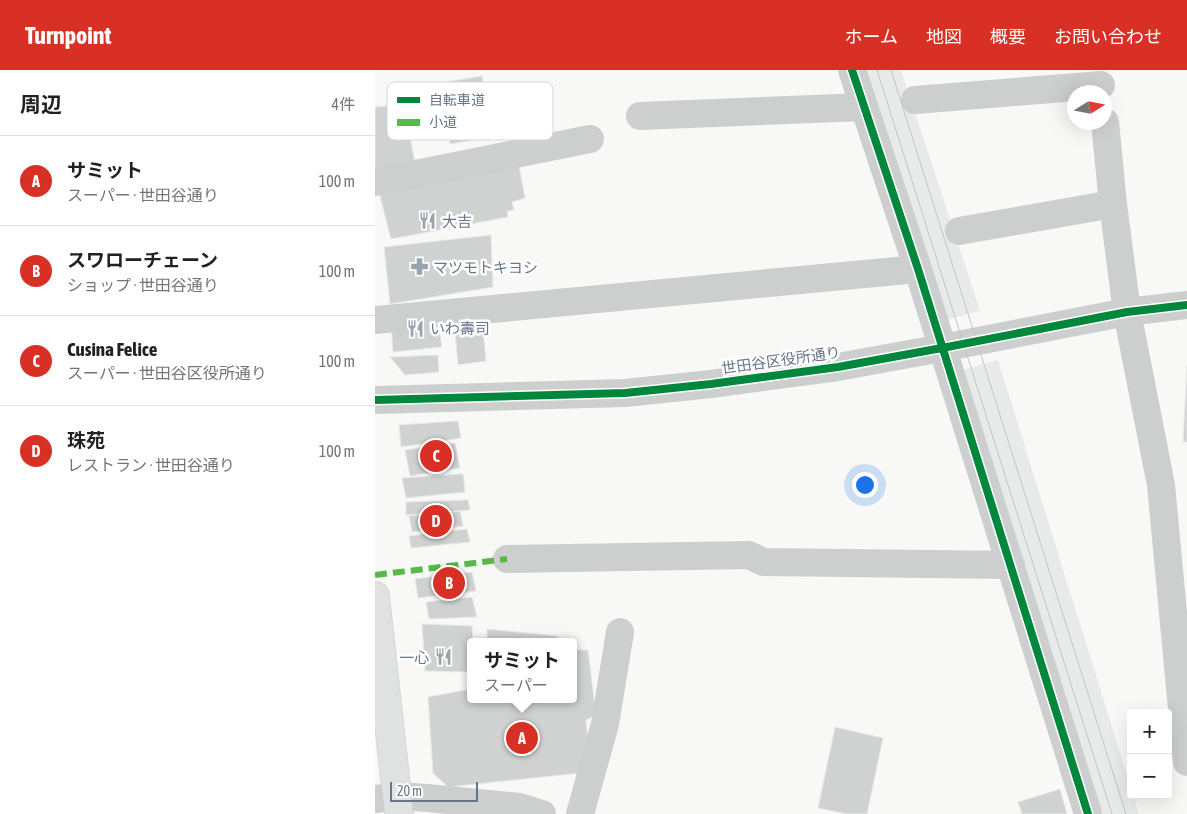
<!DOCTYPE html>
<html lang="ja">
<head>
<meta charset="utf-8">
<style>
	:root { --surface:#fff; --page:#f2f2f2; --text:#202124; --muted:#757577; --line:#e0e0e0; --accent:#d93025 }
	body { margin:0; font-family:"Asap Condensed","Noto Sans JP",sans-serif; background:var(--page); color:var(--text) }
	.controls { position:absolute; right:15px; bottom:15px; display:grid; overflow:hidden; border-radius:5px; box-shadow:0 5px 20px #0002 }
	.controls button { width:45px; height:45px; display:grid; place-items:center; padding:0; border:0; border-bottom:1px solid var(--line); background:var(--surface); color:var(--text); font:25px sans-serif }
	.compass { position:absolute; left:692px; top:15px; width:45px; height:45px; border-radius:50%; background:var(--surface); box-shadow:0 5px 20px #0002; rotate:79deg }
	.scale { position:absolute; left:15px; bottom:12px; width:88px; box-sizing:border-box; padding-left:5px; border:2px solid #687687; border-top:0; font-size:14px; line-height:18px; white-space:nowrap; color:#687687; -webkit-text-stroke:4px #fff; paint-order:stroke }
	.you { position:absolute; left:489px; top:414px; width:18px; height:18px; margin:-12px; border:4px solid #fff; border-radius:50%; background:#1a73e8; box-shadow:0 0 0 8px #1a73e833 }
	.badge { display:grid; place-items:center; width:32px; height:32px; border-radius:50%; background:var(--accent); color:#fff; font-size:16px; font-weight:700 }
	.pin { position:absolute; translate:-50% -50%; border:2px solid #fff; box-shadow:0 1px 5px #0006 }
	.popup { position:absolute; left:92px; top:568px; width:110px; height:65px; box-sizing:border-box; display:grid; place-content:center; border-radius:5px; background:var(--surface); filter:drop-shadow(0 1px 4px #0005); font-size:16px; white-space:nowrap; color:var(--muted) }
	.popup b { font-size:19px; color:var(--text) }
	.popup::after { content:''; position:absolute; left:50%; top:100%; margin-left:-10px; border:10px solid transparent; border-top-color:var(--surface) }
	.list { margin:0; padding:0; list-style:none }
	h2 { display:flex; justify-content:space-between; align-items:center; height:65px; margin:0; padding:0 20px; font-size:21px }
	h2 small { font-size:16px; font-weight:400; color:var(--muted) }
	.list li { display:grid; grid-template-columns:32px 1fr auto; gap:15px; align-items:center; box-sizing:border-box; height:90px; padding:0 20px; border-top:1px solid var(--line) }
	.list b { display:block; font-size:19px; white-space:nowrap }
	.list p { margin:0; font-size:16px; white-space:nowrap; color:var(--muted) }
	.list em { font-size:16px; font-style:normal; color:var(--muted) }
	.map { position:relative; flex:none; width:812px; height:744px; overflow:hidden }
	header { display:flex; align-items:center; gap:30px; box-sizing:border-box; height:70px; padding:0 25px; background:var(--accent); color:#fff }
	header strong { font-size:24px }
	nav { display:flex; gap:28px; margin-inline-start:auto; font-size:18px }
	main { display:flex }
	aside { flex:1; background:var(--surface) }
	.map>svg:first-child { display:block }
</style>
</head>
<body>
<header>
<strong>Turnpoint</strong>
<nav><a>ホーム</a><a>地図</a><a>概要</a><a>お問い合わせ</a></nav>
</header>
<main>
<aside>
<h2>周辺<small>4件</small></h2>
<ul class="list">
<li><span class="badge">A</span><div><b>サミット</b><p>スーパー · 世田谷通り</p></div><em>100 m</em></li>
<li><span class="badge">B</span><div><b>スワローチェーン</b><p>ショップ · 世田谷通り</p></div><em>100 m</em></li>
<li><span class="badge">C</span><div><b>Cusina Felice</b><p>スーパー · 世田谷区役所通り</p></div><em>100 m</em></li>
<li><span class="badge">D</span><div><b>珠苑</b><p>レストラン · 世田谷通り</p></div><em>100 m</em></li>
</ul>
</aside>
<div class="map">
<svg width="812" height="744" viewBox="0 0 812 744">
	<rect width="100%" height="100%" fill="#f8f8f7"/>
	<!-- built -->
	<path fill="#e8eaea" d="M 488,0 L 526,0 L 605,241 L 567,251 Z
		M 623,290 L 756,718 L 756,725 L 758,725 L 764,744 L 722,744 L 583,301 Z"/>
	<!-- building -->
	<path fill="#d0d2d2" stroke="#e8e8e7" d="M 107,6 L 117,67 L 75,74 L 65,13 Z
		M 29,34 L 40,93 L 0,99 L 0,37 Z
		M 144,96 L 150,128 L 137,132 L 139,140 L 132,141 L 133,147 L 16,169 L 4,122 Z
		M 116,165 L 118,217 L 15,234 L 9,177 Z
		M 62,248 L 67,277 L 18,282 L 16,253 Z
		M 108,259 L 111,291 L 83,295 L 80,262 Z
		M 63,285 L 64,302 L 30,305 L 15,287 Z
		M 812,295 L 812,372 L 808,372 Z
		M 83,351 L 86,368 L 26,377 L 24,355 Z
		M 80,373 L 85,398 L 35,406 L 30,380 Z
		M 88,404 L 90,422 L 31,428 L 27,408 Z
		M 93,430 L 95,440 L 31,445 L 31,432 Z
		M 85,441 L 88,456 L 37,462 L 34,446 Z
		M 92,459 L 95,472 L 36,478 L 34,466 Z
		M 97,502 L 101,521 L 43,528 L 40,509 Z
		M 97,527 L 102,547 L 54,549 L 51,532 Z
		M 47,554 L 97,556 L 98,572 L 96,572 L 96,602 L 50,601 Z
		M 112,559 L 182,566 L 183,572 L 112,572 Z
		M 198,580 L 213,580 L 221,645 L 211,650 L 214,683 L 206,703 L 73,717 L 58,703 L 53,627 L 96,619 L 96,629 L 198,629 Z
		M 460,657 L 508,668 L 492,744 L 472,744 L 443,738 Z
		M 685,719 L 692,744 L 647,744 L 643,732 Z"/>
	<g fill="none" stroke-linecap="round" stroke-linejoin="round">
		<defs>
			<path id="major" d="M 0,526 L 24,744"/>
		</defs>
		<!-- major casing -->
		<use href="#major" stroke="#d5d6d6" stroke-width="30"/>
		<!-- minor -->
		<path stroke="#cdcece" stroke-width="28" d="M 477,0 L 543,199 L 713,744
			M 540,30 L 726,15
			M 265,46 L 489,37
			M 730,52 L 738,134 L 752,242 L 786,415 L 812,692
			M 0,112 L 215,69
			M 584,161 L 738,134
			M 0,250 L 543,199
			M 0,330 L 250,323 L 336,314 L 463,297 L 567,278 L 752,242 L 812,235
			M 132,489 L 374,485 L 388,492 L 636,495
			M 0,729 L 23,726 L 52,728 L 145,737 L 167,744
			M 205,744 L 230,654 L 245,562"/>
		<!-- major -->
		<use href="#major" stroke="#e0e1e1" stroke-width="28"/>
		<!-- tram -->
		<path stroke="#c2c4c6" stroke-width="1" d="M 502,0 L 737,744
			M 516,0 L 751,744"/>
		<!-- quiet -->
		<path stroke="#58b947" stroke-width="6" stroke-dasharray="12 6" stroke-linecap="butt" d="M 0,505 L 132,489"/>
		<defs>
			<path id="cycleway" d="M 477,0 L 543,199 L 713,744
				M 0,330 L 250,323 L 336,314 L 463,297 L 567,278 L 752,242 L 812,235"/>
		</defs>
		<!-- cycleway casing -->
		<use href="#cycleway" stroke="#fff" stroke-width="11"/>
		<!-- cycleway -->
		<use href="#cycleway" stroke="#00873e" stroke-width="8"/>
	</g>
	<!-- icons -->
	<defs>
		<symbol id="restaurant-bare" viewBox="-9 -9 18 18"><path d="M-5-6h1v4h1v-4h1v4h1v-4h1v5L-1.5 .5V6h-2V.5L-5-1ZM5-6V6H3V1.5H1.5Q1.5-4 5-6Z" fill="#9aa4ae" stroke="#fff" stroke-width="2.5" paint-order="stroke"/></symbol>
		<symbol id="pharmacy-bare" viewBox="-9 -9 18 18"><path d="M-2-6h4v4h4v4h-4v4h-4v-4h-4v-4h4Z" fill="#9aa4ae" stroke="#fff" stroke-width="2.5" paint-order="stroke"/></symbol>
	</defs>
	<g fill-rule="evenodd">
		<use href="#restaurant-bare" x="40" y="138" width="25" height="25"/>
		<use href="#pharmacy-bare" x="32" y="184" width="25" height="25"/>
		<use href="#restaurant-bare" x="28" y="246" width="25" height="25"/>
		<use href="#restaurant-bare" x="56" y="574" width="25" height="25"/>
	</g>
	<g text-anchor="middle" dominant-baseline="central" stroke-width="5" stroke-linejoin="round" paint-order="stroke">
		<!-- poi labels -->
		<g font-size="15" fill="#687687" stroke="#fff" text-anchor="start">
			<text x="67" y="151">大吉</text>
			<text x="58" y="197">マツモトキヨシ</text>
			<text x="55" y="258">いわ壽司</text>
			<text x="54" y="587" text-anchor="end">一心</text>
		</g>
		<!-- street labels -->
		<g font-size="15" fill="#687687" stroke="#fff">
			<text transform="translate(406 290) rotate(-8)">世田谷区役所通り</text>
		</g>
	</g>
	<!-- legend -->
	<rect x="12" y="12" width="166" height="58" rx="8" fill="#fff" stroke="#d2d6db" stroke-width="1"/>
	<rect x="22" y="27" width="23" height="6" fill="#00873e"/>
	<rect x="22" y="49" width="23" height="7" fill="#58b947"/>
	<g font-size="14" fill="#687687">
		<text x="54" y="35">自転車道</text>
		<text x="54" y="57">小道</text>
	</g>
</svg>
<div class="controls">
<button>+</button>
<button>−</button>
</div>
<svg class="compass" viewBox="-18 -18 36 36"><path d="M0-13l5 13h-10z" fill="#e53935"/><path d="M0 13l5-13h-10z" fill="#757577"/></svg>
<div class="scale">20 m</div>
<div class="you"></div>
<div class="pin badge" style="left:147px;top:668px">A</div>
<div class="popup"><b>サミット</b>スーパー</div>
<div class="pin badge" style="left:74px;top:513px">B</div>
<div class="pin badge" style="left:61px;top:386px">C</div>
<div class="pin badge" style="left:61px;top:451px">D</div>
</div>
</main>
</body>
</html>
